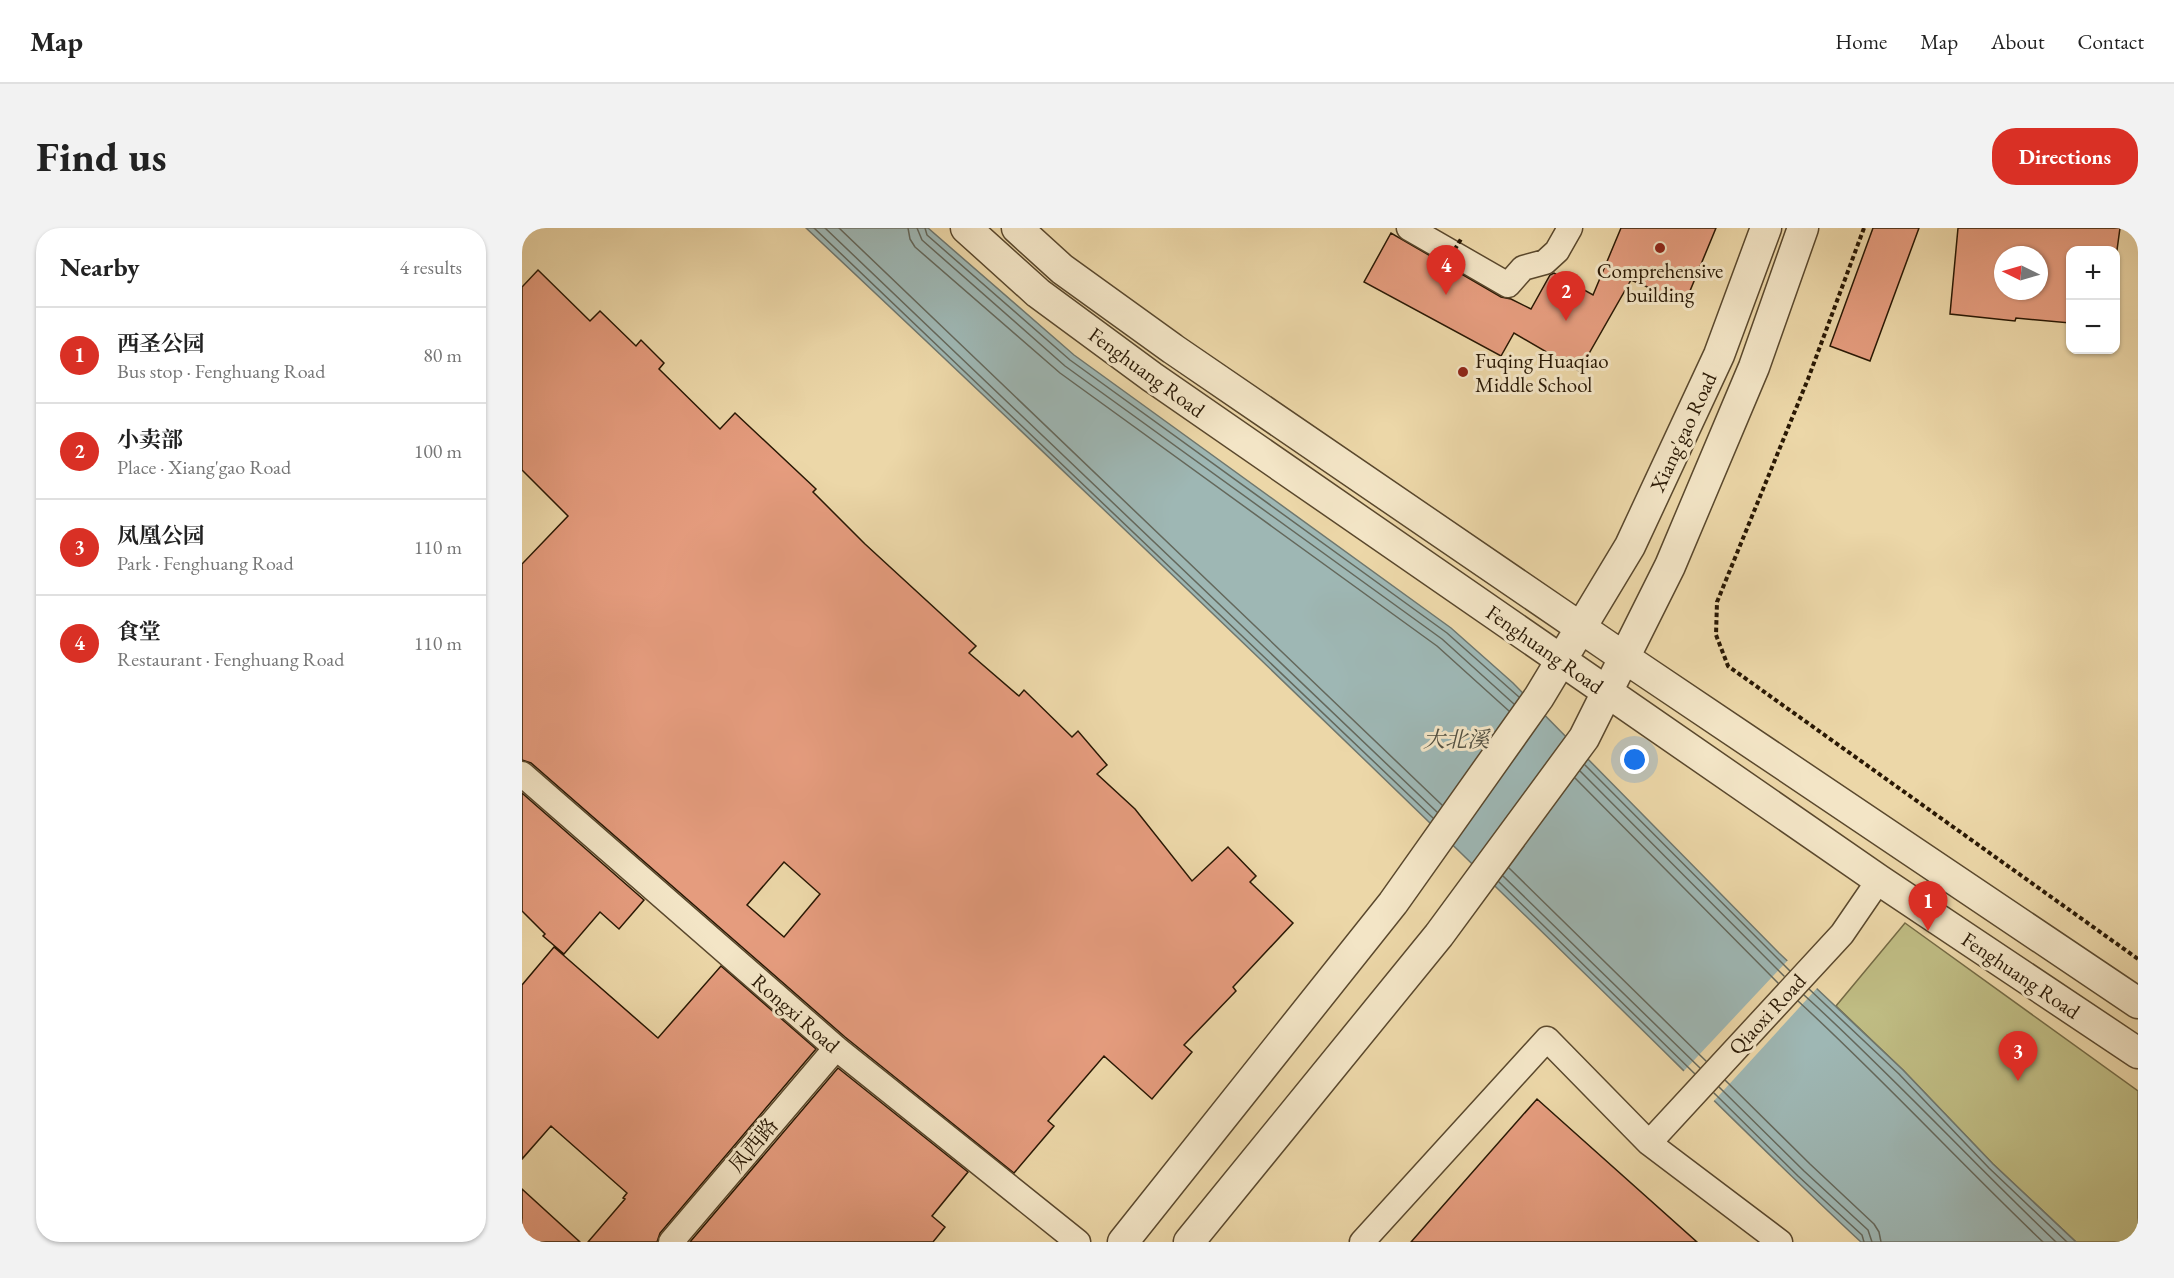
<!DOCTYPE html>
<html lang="en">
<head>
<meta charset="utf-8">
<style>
	:root { --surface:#fff; --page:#f2f2f2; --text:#222; --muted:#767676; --line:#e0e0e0; --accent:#d93025 }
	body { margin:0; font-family:"EB Garamond","Noto Serif SC",serif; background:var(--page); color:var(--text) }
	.controls { position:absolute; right:18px; top:18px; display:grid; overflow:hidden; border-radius:12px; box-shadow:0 2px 4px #0004 }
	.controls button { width:54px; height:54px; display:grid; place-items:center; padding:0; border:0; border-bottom:2px solid var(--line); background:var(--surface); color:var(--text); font:30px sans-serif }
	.compass { position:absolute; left:1472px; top:18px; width:54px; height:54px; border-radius:50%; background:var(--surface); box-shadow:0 2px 4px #0004; rotate:275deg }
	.you { position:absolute; left:1113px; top:532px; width:21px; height:21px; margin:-15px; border:4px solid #fff; border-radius:50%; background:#1a73e8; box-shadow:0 0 0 9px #1a73e833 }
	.badge { display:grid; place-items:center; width:39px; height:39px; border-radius:50%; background:var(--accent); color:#fff; font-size:20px; font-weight:700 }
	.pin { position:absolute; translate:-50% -50px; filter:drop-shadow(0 2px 3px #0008) }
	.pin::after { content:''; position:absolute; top:32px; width:21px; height:18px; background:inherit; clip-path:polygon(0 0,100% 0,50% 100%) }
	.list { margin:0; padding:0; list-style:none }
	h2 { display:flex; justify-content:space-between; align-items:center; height:78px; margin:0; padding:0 24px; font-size:26px }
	h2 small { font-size:20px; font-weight:400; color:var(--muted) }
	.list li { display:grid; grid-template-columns:39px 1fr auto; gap:18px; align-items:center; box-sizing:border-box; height:96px; padding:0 24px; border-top:2px solid var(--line) }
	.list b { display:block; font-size:22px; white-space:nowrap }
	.list p { margin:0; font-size:20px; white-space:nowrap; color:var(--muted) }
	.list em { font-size:20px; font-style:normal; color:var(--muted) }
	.map { position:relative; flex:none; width:1616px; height:1014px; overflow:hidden; border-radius:24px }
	header { display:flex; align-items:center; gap:36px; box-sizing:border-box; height:84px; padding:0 30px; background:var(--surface); border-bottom:2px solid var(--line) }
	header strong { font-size:28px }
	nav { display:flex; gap:33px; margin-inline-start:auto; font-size:21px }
	.intro { display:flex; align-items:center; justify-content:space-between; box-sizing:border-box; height:144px; padding:0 36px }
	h1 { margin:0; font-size:42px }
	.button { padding:15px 27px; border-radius:24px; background:var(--accent); color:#fff; font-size:21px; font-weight:700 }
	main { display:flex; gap:36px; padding:0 36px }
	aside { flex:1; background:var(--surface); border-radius:24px; box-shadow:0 2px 4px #0004 }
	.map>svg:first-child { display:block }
</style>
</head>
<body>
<header>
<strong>Map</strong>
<nav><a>Home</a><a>Map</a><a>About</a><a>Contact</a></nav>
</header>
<div class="intro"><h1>Find us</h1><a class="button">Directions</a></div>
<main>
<aside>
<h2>Nearby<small>4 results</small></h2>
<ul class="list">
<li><span class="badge">1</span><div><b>西圣公园</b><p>Bus stop · Fenghuang Road</p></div><em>80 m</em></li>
<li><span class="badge">2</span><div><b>小卖部</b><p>Place · Xiang'gao Road</p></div><em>100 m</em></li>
<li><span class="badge">3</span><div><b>凤凰公园</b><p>Park · Fenghuang Road</p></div><em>110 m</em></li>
<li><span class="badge">4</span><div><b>食堂</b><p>Restaurant · Fenghuang Road</p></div><em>110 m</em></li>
</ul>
</aside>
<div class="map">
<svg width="1616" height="1014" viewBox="0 0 1616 1014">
	<rect width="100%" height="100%" fill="#ecd7a8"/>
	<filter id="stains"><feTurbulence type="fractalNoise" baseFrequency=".00333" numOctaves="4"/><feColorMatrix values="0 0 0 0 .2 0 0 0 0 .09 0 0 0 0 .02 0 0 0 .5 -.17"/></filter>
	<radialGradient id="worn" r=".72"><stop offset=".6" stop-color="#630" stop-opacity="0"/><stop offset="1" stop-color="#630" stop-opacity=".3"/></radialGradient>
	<!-- green -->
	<path fill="#bfbc83" stroke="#746a44" stroke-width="1.5" d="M 1383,695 L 1616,863 L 1616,1014 L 1554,1014 L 1471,936 L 1381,842 L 1314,778 Z"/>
	<!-- water -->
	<path fill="#9eb7b4" stroke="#6f776e" stroke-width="1.5" d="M 284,0 L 406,0 L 552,127 L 929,400 L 991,455 L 1257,725 L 1381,842 L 1471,936 L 1554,1014 L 1339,1014 C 1242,924 1149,829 1054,737 C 800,489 543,243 284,0 Z"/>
	<!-- pier -->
	<path fill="#ecd7a8" d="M 1267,731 L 1297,758 L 1190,875 L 1160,845 Z"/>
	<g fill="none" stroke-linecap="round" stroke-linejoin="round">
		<!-- shore -->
		<path stroke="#64685c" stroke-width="1.5" d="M 292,0 L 911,590
			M 303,0 L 915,584
			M 317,0 L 920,577
			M 386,0 L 388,11 L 393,19 L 538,145 L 915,418 L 987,483
			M 395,0 L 400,12 L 543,138 L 920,411 L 992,476
			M 403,0 L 405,7 L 548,132 L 925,405 L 997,469
			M 1063,537 L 1268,743
			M 1058,543 L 1262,748
			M 1053,550 L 1256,755
			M 987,640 L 1184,833
			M 981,648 L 1178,840
			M 977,654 L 1173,846
			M 1287,761 L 1377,846 L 1467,940 L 1545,1014
			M 1282,767 C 1369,846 1449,933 1534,1014
			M 1276,773 C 1361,851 1438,935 1521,1014
			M 1203,852 L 1288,936 L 1352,996 L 1357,1004 L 1359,1014
			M 1197,859 L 1282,943 L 1346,1002 L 1350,1014
			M 1192,865 L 1276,948 L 1340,1007 L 1342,1014"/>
	</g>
	<!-- building -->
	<path fill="#e59c7e" stroke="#291804" stroke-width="1.5" fill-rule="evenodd" d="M 1099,0 L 1194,0 L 1163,75 L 1109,52 L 1057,143 L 992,105 L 979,128 L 842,54 L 869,5 L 979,69 L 989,71 L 1009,81 L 1028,47 L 1032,45 L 1071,67 Z
		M 1351,0 L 1397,0 L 1348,133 L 1308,118 Z
		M 1436,0 L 1598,0 L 1595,22 L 1548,22 L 1548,95 L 1494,90 L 1493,93 L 1428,86 ZM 1481,27 L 1517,27 L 1517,63 L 1481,63 Z
		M 16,42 L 68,93 L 78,83 L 114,118 L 119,112 L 142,135 L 137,141 L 198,201 L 213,185 L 294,261 L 291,264 L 343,316 L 454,418 L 447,425 L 497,468 L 502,462 L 550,509 L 556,503 L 585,537 L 575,546 L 613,581 L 670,653 L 706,619 L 734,648 L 728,654 L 771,695 L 711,759 L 714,763 L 662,817 L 670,824 L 630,871 L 582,828 L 526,893 L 532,898 L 492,945 L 323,809 L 9,535 L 0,532 L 0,336 L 46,288 L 0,242 L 0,59 ZM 262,634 L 298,666 L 262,709 L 225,677 Z
		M 0,565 L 122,672 L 97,701 L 78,684 L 42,726 L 21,708 L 23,706 L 0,683 Z
		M 32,719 L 136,810 L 199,738 L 294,821 L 138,1005 L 135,1014 L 66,1014 L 103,971 L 101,970 L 105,965 L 29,898 L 0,931 L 0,757 Z
		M 316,840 L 446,944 L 410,988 L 423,999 L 411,1014 L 168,1014 Z
		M 1015,871 L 1175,1014 L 889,1014 Z
		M 0,961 L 58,1014 L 0,1014 Z"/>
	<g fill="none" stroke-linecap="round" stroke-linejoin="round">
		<defs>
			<path id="minor" d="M 887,0 L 986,57 L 1001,40 L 1023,34 L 1035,23 L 1048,0
				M 0,546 L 314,820 L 556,1014
				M 1127,915 L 1320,706 L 1357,652
				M 149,1014 L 314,820
				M 840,1014 L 1025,811 L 1127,915 L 1258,1014"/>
			<path id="tertiary" d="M 444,0 L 516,65 L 630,149 L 1357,652 L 1616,825
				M 495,0 L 540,41 L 651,121 L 1103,430 L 1616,775
				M 601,1014 L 871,675 L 1017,469 L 1108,318 L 1197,127 L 1244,0
				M 667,1014 L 917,707 L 1062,510 L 1148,338 L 1232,139 L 1281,0"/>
		</defs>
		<!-- minor casing -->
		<use href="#minor" stroke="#5a482d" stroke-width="27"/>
		<!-- tertiary casing -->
		<use href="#tertiary" stroke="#5a482d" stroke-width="33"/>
		<!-- path -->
		<path stroke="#291804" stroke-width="4" stroke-dasharray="4.5 3" stroke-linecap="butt" d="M 1342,0 L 1286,151 L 1195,374 L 1194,407 L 1206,438 L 1616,731"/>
		<!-- minor -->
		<use href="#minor" stroke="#f3e5c6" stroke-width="24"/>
		<!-- tertiary -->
		<use href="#tertiary" stroke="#f3e5c6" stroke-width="30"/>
		<!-- path-bridge -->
		<path stroke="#291804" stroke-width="4" stroke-dasharray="4.5 3" stroke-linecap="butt" d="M 921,41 L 939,11"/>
	</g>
	<!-- markers -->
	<g fill="#8f2418" stroke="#f3e5c6" stroke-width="2">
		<circle cx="1138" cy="20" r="6"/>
		<circle cx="941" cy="144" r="6"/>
	</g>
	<g text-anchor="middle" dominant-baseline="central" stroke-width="6" stroke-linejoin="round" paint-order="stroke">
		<!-- poi labels -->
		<g font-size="21" fill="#291804" stroke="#f3e5c6">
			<text x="1138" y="42">Comprehensive<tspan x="1138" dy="24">building</tspan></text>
			<text x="953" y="132" text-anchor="start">Fuqing Huaqiao<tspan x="953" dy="24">Middle School</tspan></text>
		</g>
		<!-- street labels -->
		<g font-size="21" fill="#291804" stroke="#f3e5c6">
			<text transform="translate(625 144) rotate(36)">Fenghuang Road</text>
			<text transform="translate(1161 204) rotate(-65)">Xiang'gao Road</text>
			<text transform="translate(1023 421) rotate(35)">Fenghuang Road</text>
			<text transform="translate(1499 747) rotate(34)">Fenghuang Road</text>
			<text transform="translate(274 785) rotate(41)">Rongxi Road</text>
			<text transform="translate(1245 786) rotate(-47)">Qiaoxi Road</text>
			<text transform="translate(231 917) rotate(-50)">凤西路</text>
		</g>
		<!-- water labels -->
		<g font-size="22" font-style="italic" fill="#525042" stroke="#f3e5c6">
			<text x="934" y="511">大北溪</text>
		</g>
	</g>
	<rect width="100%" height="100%" filter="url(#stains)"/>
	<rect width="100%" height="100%" fill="url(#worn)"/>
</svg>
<div class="controls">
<button>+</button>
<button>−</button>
</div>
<svg class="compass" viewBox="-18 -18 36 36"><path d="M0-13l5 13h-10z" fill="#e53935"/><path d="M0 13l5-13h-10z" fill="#767676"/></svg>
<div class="you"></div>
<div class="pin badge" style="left:1406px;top:703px">1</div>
<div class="pin badge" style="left:1044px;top:93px">2</div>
<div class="pin badge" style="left:1496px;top:853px">3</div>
<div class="pin badge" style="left:924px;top:67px">4</div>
</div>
</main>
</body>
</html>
